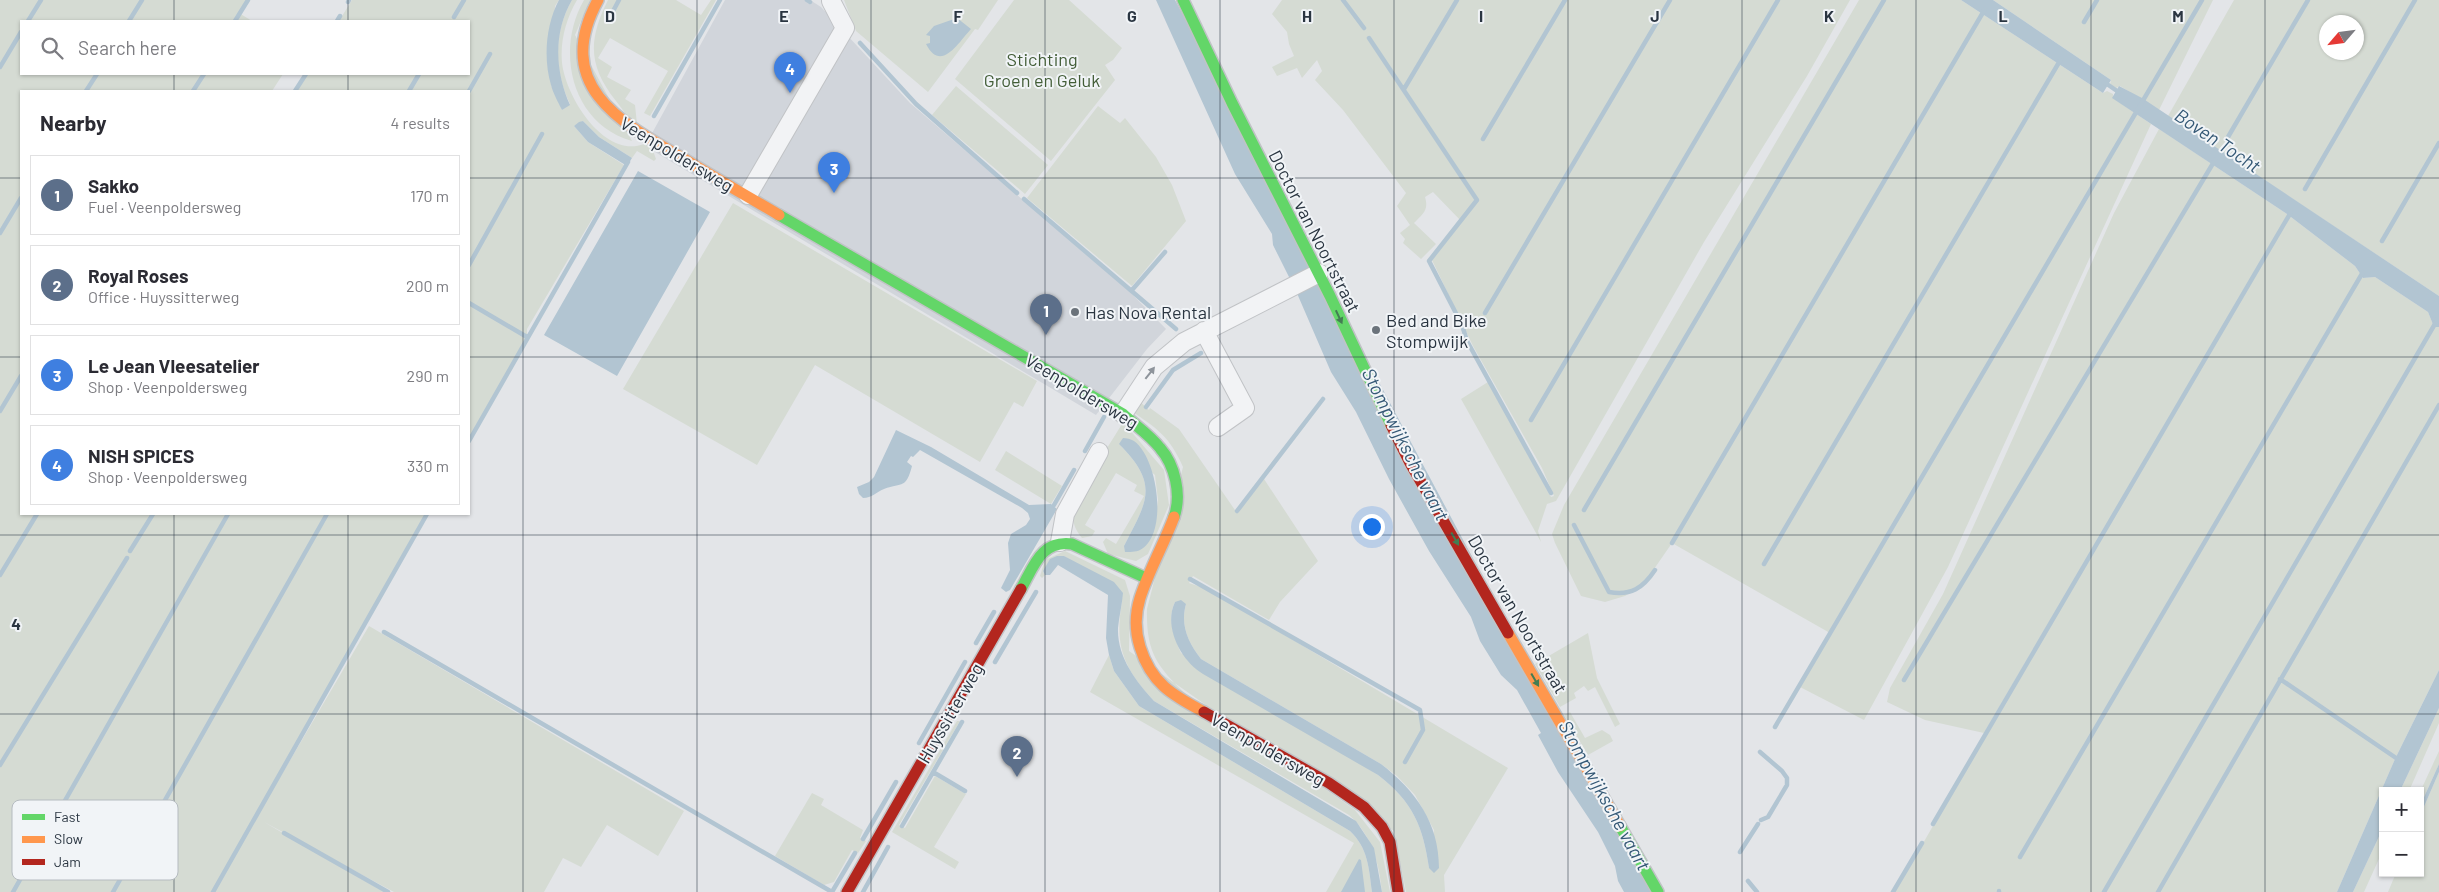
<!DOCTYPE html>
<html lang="en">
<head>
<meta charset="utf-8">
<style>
	:root { --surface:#fff; --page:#f7f7f7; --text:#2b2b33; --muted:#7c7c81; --line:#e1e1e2; --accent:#0b8043 }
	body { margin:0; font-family:Barlow,sans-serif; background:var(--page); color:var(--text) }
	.controls { position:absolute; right:15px; bottom:15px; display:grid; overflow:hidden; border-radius:0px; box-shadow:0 1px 4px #0004 }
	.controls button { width:45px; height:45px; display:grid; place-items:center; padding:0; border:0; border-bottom:1px solid var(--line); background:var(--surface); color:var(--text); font:25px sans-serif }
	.compass { position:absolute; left:2319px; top:15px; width:45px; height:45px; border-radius:50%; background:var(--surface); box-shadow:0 1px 4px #0004; rotate:242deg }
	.you { position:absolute; left:1371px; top:526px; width:18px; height:18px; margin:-12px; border:4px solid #fff; border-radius:50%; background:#1a73e8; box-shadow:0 0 0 8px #1a73e833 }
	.badge { display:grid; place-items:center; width:32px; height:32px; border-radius:50%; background:var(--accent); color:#fff; font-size:16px; font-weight:700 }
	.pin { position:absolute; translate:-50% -41px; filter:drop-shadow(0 1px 2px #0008) }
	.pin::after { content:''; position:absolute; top:26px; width:18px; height:15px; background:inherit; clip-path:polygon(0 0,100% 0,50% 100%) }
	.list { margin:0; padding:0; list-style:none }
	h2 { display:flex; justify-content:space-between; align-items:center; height:65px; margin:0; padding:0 20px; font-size:21px }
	h2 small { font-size:16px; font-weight:400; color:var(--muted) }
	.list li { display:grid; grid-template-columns:32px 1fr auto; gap:15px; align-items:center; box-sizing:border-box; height:80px; margin:0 10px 10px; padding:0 10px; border:1px solid var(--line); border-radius:0px }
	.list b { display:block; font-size:19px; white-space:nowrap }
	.list p { margin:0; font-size:16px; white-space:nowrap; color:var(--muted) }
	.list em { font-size:16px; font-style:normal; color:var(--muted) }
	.icon { flex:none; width:28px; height:28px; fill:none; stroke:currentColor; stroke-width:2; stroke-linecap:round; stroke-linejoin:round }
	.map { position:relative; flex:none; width:2439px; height:892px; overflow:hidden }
	.search { position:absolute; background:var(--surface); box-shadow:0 1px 4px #0004; left:20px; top:20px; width:450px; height:55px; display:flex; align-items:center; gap:12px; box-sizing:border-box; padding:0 18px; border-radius:0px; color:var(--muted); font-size:19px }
	.panel { position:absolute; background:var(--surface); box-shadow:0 1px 4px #0004; left:20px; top:90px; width:450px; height:425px; border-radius:0px }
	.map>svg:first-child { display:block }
</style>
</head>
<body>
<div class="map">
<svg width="2439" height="892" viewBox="0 0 2439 892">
	<rect width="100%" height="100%" fill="#e3e5e8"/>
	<!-- built -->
	<path fill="#d1d5db" d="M 725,0 L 810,0 L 821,7 L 910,103 L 1130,292 L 1166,329 L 1147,349 L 1096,415 L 645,146 Z"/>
	<!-- green -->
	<path fill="#d5dbd3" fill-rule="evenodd" d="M 0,0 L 39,0 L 26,21 L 21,21 L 21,30 L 0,65 Z
		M 41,0 L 247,0 L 239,13 L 252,21 L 29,21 Z
		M 352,0 L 559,0 L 555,6 L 551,85 L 562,110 L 570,104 C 554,71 553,33 572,0 L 577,0 C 566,19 560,41 562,63 C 566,97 604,159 644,144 L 652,148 L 656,159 L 654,161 L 637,151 L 632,158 L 599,137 L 583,121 L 574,126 L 588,142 L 624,165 L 527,329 L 527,337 L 469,441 L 469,91 L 297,91 L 308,74 L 469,74 L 469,21 L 339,21 Z
		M 584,0 L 590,0 L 575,35 L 632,141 C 571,124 555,50 584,0 Z
		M 608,0 L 676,0 L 701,15 L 711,0 L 716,0 L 650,116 L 644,113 L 668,71 L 610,38 L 598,58 L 612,67 L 607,77 L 631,90 L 625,99 L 635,105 L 637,124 C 628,118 623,110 616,101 C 588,66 588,40 608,0 Z
		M 844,0 L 998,0 L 978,30 L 975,29 L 928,92 L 856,31 Z
		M 1014,0 L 1069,0 L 1122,48 L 1113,60 L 1105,65 L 1115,80 L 1051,161 L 955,79 Z
		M 1282,0 L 1850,0 L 1807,76 L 1704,242 L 1556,501 L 1547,504 L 1538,531 L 1541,542 L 1461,399 L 1488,382 L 1551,497 L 1554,496 L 1542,468 L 1473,346 L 1432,260 L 1462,222 L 1433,192 L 1425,197 C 1429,210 1423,214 1414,223 L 1436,244 L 1421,259 L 1403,243 L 1405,239 L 1400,233 L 1410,225 L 1397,206 L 1406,193 L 1343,110 L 1315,80 L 1322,71 L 1317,60 L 1302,78 L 1297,68 L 1277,76 L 1272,67 L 1294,56 L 1289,44 L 1287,32 L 1272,14 Z
		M 1859,0 L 1961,0 L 2103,93 L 2107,91 L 2113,94 L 2113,98 L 2151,124 L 1948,567 L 1864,720 L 1800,687 L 1830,633 L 1672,543 L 1643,585 L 1625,596 L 1605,602 L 1581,596 L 1555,543 L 1552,534 L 1564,505 Z
		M 1993,0 L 2213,0 L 2159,110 L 2120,86 L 2116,88 L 2110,85 L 2111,80 Z
		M 2234,0 L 2439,0 L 2439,296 L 2168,116 ZM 2326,22 L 2356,22 L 2356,52 L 2326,52 Z
		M 21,33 L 21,74 L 283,74 L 272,91 L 21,91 L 21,514 L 427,514 L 272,791 L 369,626 L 684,811 L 658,856 L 607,825 L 581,867 L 563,858 L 544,892 L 394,892 L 264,822 L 384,892 L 0,892 L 0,68 Z
		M 956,86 L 1048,165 L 1025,194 L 932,115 Z
		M 1098,106 L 1120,123 L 1125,118 L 1156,157 L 1172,185 L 1186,221 L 1132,286 L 1027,198 Z
		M 2159,129 L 2287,214 L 2355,266 L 2363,278 L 2375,277 L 2428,312 L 2434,327 L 2439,327 L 2439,670 L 2395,759 L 2337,892 L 1895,892 L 2095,544 L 1984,733 L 1925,720 L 1887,702 L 1890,688 L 1943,594 L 2114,213 Z
		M 733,203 L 1037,381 L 1023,407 L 1014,402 L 980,462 L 815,365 L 757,465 L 623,389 Z
		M 1137,399 L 1149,410 L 1150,408 L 1179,429 L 1237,513 L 1264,479 L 1318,561 L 1280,602 L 1269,620 L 1193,576 L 1189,583 L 1201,587 L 1268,625 L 1508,768 L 1444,875 L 1445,892 L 1406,892 L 1394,831 L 1186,694 C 1156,666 1146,651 1147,609 L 1183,467 C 1170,437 1157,428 1131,411 ZM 1175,602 L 1186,604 C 1180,625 1188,642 1201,659 L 1381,764 L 1397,776 L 1415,795 L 1434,830 L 1429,868 C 1423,826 1413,802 1378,775 L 1181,653 C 1174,637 1167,618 1175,602 Z
		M 1123,422 L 1164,470 L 1169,505 L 1148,554 L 1136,561 L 1108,554 L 1103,542 L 1106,538 L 1116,544 L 1144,496 L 1134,491 L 1137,485 L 1116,473 L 1085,525 L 1095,531 L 1092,536 L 1082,538 C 1077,532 1073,525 1073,517 C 1076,493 1110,445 1123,422 ZM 1119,444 L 1155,475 L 1158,500 L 1154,528 L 1124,546 C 1147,501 1160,485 1119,444 Z
		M 1006,451 L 1062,486 L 1051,504 L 995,470 Z
		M 1065,551 L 1125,580 L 1130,596 L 1129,651 L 1355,810 L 1380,842 L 1390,892 L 1382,892 C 1379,863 1372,835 1349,815 L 1154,701 C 1124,669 1114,646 1122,602 L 1064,556 L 1043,571 L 1045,575 L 1042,578 L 1040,576 L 1045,560 Z
		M 1588,633 L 1597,678 L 1620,724 L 1615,727 L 1595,687 L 1588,691 L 1584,686 L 1574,693 L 1576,698 L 1560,707 L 1535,664 Z
		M 1109,655 L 1114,671 L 1139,706 L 1350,831 C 1368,848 1369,868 1372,892 L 1326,892 L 1354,843 L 1090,692 Z
		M 2439,708 L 2439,723 L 2409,791 L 2400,791 Z
		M 1570,712 L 1585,738 L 1602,730 L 1610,735 L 1613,741 L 1588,755 L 1564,715 Z
		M 957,721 L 960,721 L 899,825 L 905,828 L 935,776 L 966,794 L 934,847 L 959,862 L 955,869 L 892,832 Z
		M 2439,751 L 2439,764 L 2420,806 L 2420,792 Z
		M 2439,772 L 2439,892 L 2388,892 L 2396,873 L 2420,873 L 2420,816 Z
		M 812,793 L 824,799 L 821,805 L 863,830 L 860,838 L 866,841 L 858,853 L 852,850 L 834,882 L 824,885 L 775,856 Z
		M 2383,828 L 2383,850 L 2364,892 L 2353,892 Z"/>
	<!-- water -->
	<path fill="#b2c5d2" d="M 559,0 L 572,0 C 553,33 555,71 570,105 L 562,110 C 558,102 553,93 551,85 C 543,58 546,24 559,0 Z
		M 1156,0 L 1175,0 L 1651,892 L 1624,892 L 1618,881 L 1615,866 L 1598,832 L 1558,772 L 1538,735 L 1541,733 L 1517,690 L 1501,675 L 1480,641 L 1471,617 L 1429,551 L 1389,479 L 1356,412 L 1331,372 L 1296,291 L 1273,245 L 1272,234 L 1235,174 Z
		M 1961,0 L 1993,0 L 2111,80 L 2103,93 Z
		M 957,18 L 971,29 C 958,43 941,73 926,44 L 930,43 L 930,36 L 926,35 L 934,26 Z
		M 2119,86 L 2142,98 L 2439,296 L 2439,327 L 2434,327 L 2428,312 L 2375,277 L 2363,278 L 2355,266 L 2287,214 L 2112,98 Z
		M 583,121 L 599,137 L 632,158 L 627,166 L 588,142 L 574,126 L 579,122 Z
		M 638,171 L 710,212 L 617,376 L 544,335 Z
		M 896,430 L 931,447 L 1029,505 L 1051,504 L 1057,509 L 1010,590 L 1006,592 L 1001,588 L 1010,570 L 1008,543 L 1011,534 L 1026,525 L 1030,519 L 1028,513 L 1022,508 L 920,450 L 913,457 L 911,456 L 907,462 L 912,466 C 906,489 903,482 884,489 C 876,492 872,498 863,498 L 859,494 L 857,487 L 869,482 L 874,477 Z
		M 1123,438 C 1126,438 1131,439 1134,441 C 1158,458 1169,535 1140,550 C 1136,552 1129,552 1125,552 L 1124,546 C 1147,501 1160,485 1119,444 Z
		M 1057,556 L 1064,556 L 1114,582 L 1123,593 C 1122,605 1119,617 1118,628 C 1117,657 1136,681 1154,701 L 1356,821 L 1374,848 L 1382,892 L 1372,892 C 1369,868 1368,848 1350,831 L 1139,706 L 1114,671 L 1109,655 L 1106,638 L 1108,595 L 1058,565 L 1050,575 L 1045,575 L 1043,571 L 1050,559 Z
		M 1181,600 L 1186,604 C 1180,625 1188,642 1201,659 L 1381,764 C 1416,791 1439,823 1439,868 L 1434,873 L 1429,868 C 1423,826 1413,802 1378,775 L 1203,674 C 1181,661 1163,627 1175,602 Z
		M 2439,670 L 2439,708 L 2400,791 L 2383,791 L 2383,828 L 2353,892 L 2337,892 L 2395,759 Z
		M 2439,764 L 2439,772 L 2420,816 L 2420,806 Z
		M 1359,859 L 1361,860 L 1365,892 L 1341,892 Z"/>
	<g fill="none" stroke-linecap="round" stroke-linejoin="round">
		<!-- stream -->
		<path stroke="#b2c5d2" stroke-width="4.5" d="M 807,0 L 810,2
			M 1343,0 L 1364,28
			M 348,2 L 349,0
			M 611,15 L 619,0
			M 454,17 L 464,0
			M 28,21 L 41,0
			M 129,21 L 142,0
			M 235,21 L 248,0
			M 337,21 L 340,16
			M 2084,22 L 2097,0
			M 1369,38 L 1477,200 L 1429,261 L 1462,325 L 1467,341 L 1551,493
			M 860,43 L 916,104 L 1017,193
			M 0,67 L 21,32
			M 2104,82 L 2120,93
			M 1404,89 L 1457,0
			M 86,91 L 97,74
			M 193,91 L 204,74
			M 295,91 L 306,74
			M 409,91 L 419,74
			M 469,91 L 490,54
			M 654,116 L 720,0
			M 2228,137 L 2308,0
			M 1483,139 L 1565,0
			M 2305,189 L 2415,0
			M 1024,199 L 1176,329
			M 0,233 L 21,198
			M 2382,241 L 2439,143
			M 469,265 L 542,134
			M 1132,290 L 1165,252
			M 469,303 L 527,337
			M 1485,313 L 1670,0
			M 1146,407 L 1173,370 L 1201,353
			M 0,411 L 21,376
			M 1531,420 L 1778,0
			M 469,441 L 628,162
			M 1085,451 L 1104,417
			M 1054,505 L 1074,470
			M 1584,510 L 1884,0
			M 1237,511 L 1323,399
			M 1574,525 L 1609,592 C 1631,596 1643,588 1655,570
			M 1672,543 L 1985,9
			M 130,551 L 153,514
			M 1764,564 L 2061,59
			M 0,575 L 37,514
			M 1190,579 L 1420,710 L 1423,730 L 1405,762
			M 384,632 L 832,892
			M 976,643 L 994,612
			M 995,662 L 1036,592
			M 2280,679 L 2399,760
			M 1904,680 L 2215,160
			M 1775,727 L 2202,0
			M 919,743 L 965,662
			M 1760,752 L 1782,771 L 1787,778 L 1787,785 L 1768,817 L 1761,820
			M 0,765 L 127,558
			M 933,772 L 965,791
			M 1933,824 L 2291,212
			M 902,826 L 962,722
			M 284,833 L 388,892
			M 863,839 L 896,782
			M 1740,852 L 1758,824
			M 2020,857 L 2363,272
			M 1748,881 L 1757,892
			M 13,892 L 228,514
			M 113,892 L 327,514
			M 213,892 L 427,514
			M 832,892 L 855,853
			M 863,892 L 888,847
			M 1893,892 L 1922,843
			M 1999,892 L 1999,891
			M 2104,892 L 2439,317
			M 2158,892 L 2439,405"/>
		<defs>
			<path id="street" d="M 748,195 L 845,28 L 831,1
				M 1204,331 L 1245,408 L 1218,427
				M 1123,414 L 1154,367 L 1184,342 L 1319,273
				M 1060,542 L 1065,514 L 1099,452"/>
			<path id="fast" d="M 1183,0 L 1232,103 L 1330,296 L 1391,425
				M 779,215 L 1123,414 C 1135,425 1150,435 1160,448 C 1175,465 1182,495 1174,517
				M 1021,589 C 1034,566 1041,540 1072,544 L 1146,578
				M 1620,826 L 1658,892"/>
			<path id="slow" d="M 598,0 C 552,85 619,122 684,159 C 715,178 747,196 779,215
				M 1174,517 C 1164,544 1149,570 1140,598 C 1135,614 1135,631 1140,647 C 1151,683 1172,695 1204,712
				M 1508,633 L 1620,826"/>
			<path id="jam" d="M 1391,425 L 1410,463 L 1508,633
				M 1204,712 L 1329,783 L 1364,807 L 1382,827 L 1390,842 L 1398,892
				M 847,892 L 1021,589"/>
		</defs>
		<!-- street casing -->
		<use href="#street" stroke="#c1c3c6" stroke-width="20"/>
		<!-- fast casing -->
		<use href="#fast" stroke="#c1c3c6" stroke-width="14"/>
		<!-- slow casing -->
		<use href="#slow" stroke="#c1c3c6" stroke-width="14"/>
		<!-- jam casing -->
		<use href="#jam" stroke="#c1c3c6" stroke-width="14"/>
		<!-- street -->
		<use href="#street" stroke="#f2f3f5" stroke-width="18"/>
		<!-- fast -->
		<use href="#fast" stroke="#63d668" stroke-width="11"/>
		<!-- slow -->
		<use href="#slow" stroke="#ff974d" stroke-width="11"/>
		<!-- jam -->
		<use href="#jam" stroke="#b3261e" stroke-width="11"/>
	</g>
	<!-- one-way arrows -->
	<defs><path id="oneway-solid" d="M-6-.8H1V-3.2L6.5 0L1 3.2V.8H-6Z" transform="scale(1.25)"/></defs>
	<g fill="#447d53">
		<use href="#oneway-solid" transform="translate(1339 317) rotate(65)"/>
		<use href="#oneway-solid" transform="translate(1455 539) rotate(60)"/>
		<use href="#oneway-solid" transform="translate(1535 680) rotate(60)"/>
	</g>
	<use fill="#8e949b" href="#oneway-solid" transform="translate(1150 373) rotate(-52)"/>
	<!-- grid -->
	<path fill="none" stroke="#2a3541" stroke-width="1" stroke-opacity="0.55" d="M 174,0 L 174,21M 348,0 L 348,21M 523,0 L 523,892M 697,0 L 697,892M 871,0 L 871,892M 1045,0 L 1045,892M 1220,0 L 1220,892M 1394,0 L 1394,892M 1568,0 L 1568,892M 1742,0 L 1742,892M 1916,0 L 1916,892M 2091,0 L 2091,892M 2265,0 L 2265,892M 174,74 L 174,91M 348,74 L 348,91M 0,178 L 21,178M 469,178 L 2439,178M 0,357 L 21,357M 469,357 L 2439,357M 174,514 L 174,892M 348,514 L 348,892M 0,535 L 2439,535M 0,714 L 2439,714"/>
	<!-- markers -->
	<g fill="#6b737b" stroke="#f1f4f7" stroke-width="2">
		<circle cx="1075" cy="312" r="5"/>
		<circle cx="1376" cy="330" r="5"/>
	</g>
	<g text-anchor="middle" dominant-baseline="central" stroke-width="4" stroke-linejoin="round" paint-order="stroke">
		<!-- park labels -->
		<g font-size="18" fill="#425d37" stroke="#f1f4f7">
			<text x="1042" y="59">Stichting<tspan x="1042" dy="21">Groen en Geluk</tspan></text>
		</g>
		<!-- street labels -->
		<g font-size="18" fill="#2a3541" stroke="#f1f4f7">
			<text transform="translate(677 154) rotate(31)">Veenpoldersweg</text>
			<text transform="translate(1315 231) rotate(63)">Doctor van Noortstraat</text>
			<text transform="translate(1082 391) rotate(31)">Veenpoldersweg</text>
			<text transform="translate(1518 614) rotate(60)">Doctor van Noortstraat</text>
			<text transform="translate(950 713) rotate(-60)">Huyssitterweg</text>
			<text transform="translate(1268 749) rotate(30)">Veenpoldersweg</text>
		</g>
		<!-- poi labels -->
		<g font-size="18" fill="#2a3541" stroke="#f1f4f7" text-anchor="start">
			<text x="1085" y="312">Has Nova Rental</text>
			<text x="1386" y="320">Bed and Bike<tspan x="1386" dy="21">Stompwijk</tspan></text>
		</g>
		<!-- water labels -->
		<g font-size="19" font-style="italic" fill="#345875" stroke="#f1f4f7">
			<text transform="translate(2218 140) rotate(34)">Boven Tocht</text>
			<text transform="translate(1406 444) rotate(63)">Stompwijksche vaart</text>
			<text transform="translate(1605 795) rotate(61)">Stompwijksche vaart</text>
		</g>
	</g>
	<!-- legend -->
	<rect x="12" y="800" width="166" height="80" rx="8" fill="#f1f4f7" stroke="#b5bbc0" stroke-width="1"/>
	<rect x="22" y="814" width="23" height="6" fill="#63d668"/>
	<rect x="22" y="836" width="23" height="7" fill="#ff974d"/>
	<rect x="22" y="859" width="23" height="6" fill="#b3261e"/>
	<g font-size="14" fill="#2a3541">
		<text x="54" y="822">Fast</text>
		<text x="54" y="844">Slow</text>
		<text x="54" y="867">Jam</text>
	</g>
	<g font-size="16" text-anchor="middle" font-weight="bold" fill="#2a3541" stroke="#f1f4f7" stroke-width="4" stroke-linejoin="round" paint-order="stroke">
		<text x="610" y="22">D</text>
		<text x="784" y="22">E</text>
		<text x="958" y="22">F</text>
		<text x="1132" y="22">G</text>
		<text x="1307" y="22">H</text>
		<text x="1481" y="22">I</text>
		<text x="1655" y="22">J</text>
		<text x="1829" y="22">K</text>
		<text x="2003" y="22">L</text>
		<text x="2178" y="22">M</text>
		<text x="16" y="630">4</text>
	</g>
</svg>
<div class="controls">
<button>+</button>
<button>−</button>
</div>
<svg class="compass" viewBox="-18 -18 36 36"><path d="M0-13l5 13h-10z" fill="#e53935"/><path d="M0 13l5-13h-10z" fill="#7c7c81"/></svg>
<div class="you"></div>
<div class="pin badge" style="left:1046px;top:335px;background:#5c6f8a">1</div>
<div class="pin badge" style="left:1017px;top:777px;background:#5c6f8a">2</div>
<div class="pin badge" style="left:834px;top:193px;background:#3f7fe0">3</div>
<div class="pin badge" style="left:790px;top:93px;background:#3f7fe0">4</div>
<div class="search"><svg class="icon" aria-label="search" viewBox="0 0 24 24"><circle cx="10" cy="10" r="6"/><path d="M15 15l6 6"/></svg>Search here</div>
<section class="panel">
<h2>Nearby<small>4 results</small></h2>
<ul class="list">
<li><span class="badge" style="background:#5c6f8a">1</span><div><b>Sakko</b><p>Fuel · Veenpoldersweg</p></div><em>170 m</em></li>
<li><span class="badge" style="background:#5c6f8a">2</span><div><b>Royal Roses</b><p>Office · Huyssitterweg</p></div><em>200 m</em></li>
<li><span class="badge" style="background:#3f7fe0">3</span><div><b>Le Jean Vleesatelier</b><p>Shop · Veenpoldersweg</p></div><em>290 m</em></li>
<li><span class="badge" style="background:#3f7fe0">4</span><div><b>NISH SPICES</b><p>Shop · Veenpoldersweg</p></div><em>330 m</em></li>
</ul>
</section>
</div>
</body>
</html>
